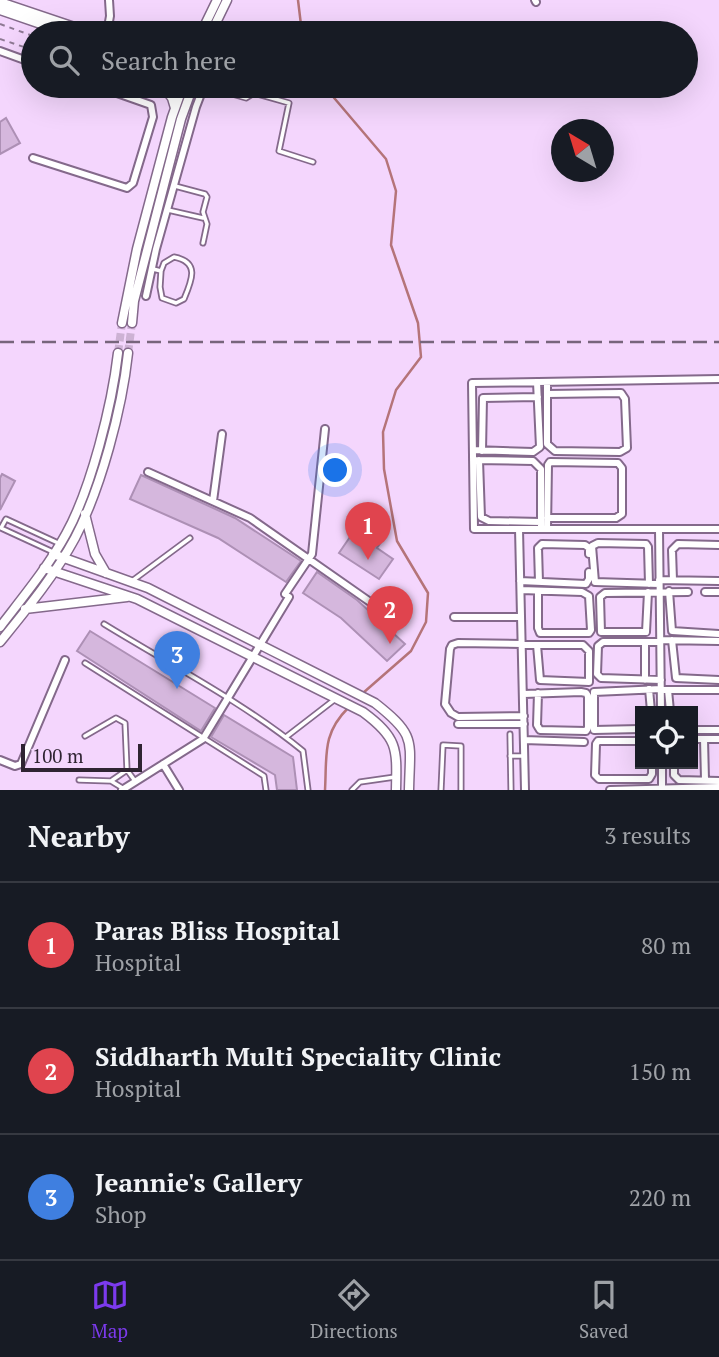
<!DOCTYPE html>
<html lang="en">
<head>
<meta charset="utf-8">
<style>
	:root { --surface:#171b24; --page:#20242c; --text:#f1f3f6; --muted:#9ea1a6; --line:#363941; --accent:#7c3aed }
	body { margin:0; font-family:"PT Serif",serif; background:var(--page); color:var(--text) }
	.controls { position:absolute; right:21px; bottom:21px; display:grid; overflow:hidden; border-radius:0px; box-shadow:0 7px 28px #0002 }
	.controls button { width:63px; height:63px; display:grid; place-items:center; padding:0; border:0; border-bottom:2px solid var(--line); background:var(--surface); color:var(--text); font:35px sans-serif }
	.compass { position:absolute; left:551px; top:119px; width:63px; height:63px; border-radius:50%; background:var(--surface); box-shadow:0 7px 28px #0002; rotate:322deg }
	.scale { position:absolute; left:21px; bottom:18px; width:121px; box-sizing:border-box; padding-left:7px; border:4px solid #2f2432; border-top:0; font-size:19px; line-height:24px; white-space:nowrap; color:#2f2432; -webkit-text-stroke:5px #f4d6fd; paint-order:stroke }
	.you { position:absolute; left:336px; top:471px; width:24px; height:24px; margin:-18px; border:5px solid #fff; border-radius:50%; background:#1a73e8; box-shadow:0 0 0 10px #1a73e833 }
	.badge { display:grid; place-items:center; width:46px; height:46px; border-radius:50%; background:var(--accent); color:#fff; font-size:23px; font-weight:700 }
	.pin { position:absolute; translate:-50% -58px; filter:drop-shadow(0 2px 4px #0008) }
	.pin::after { content:''; position:absolute; top:37px; width:24px; height:21px; background:inherit; clip-path:polygon(0 0,100% 0,50% 100%) }
	.list { margin:0; padding:0; list-style:none }
	h2 { display:flex; justify-content:space-between; align-items:center; height:91px; margin:0; padding:0 28px; font-size:30px }
	h2 small { font-size:23px; font-weight:400; color:var(--muted) }
	.list li { display:grid; grid-template-columns:46px 1fr auto; gap:21px; align-items:center; box-sizing:border-box; height:126px; padding:0 28px; border-top:2px solid var(--line) }
	.list b { display:block; font-size:26px; white-space:nowrap }
	.list p { margin:0; font-size:23px; white-space:nowrap; color:var(--muted) }
	.list em { font-size:23px; font-style:normal; color:var(--muted) }
	.icon { flex:none; width:38px; height:38px; fill:none; stroke:currentColor; stroke-width:2; stroke-linecap:round; stroke-linejoin:round }
	.map { position:relative; flex:none; width:719px; height:790px; overflow:hidden }
	.search { position:absolute; background:var(--surface); box-shadow:0 7px 28px #0002; left:21px; right:21px; top:21px; height:77px; display:flex; align-items:center; gap:18px; box-sizing:border-box; padding:0 24px; border-radius:38px; color:var(--muted); font-size:26px }
	.sheet { height:469px; background:var(--surface) }
	nav { display:flex; justify-content:space-around; align-items:center; box-sizing:border-box; height:98px; border-top:2px solid var(--line); background:var(--surface); font-size:19px; color:var(--muted) }
	nav a { display:grid; justify-items:center; gap:4px }
	nav .on { color:var(--accent) }
	.map>svg:first-child { display:block }
</style>
</head>
<body>
<div class="map">
<svg width="719" height="790" viewBox="0 0 719 790">
	<rect width="100%" height="100%" fill="#f4d6fd"/>
	<g fill="none" stroke-linecap="round" stroke-linejoin="round">
		<!-- stream -->
		<path stroke="#b57479" stroke-width="2.5" d="M 298,0 L 302,33
			M 324,86 L 386,159 L 396,191 L 391,245 L 418,323 L 421,357 L 396,390 L 383,432 L 384,469 L 397,541 L 428,593 L 426,622 L 411,651 L 363,693
			M 325,790 C 327,755 322,734 348,708"/>
	</g>
	<!-- building -->
	<path fill="#d5b7dd" stroke="#ad90b5" stroke-width="2" d="M 6,118 L 20,143 L 0,154 L 0,122 Z
		M 2,474 L 15,481 L 0,510 L 0,478 Z
		M 141,475 L 235,518 L 301,561 L 286,582 L 218,538 L 130,499 Z
		M 369,533 L 381,542 L 377,548 L 393,559 L 379,579 L 339,553 L 352,534 L 363,541 Z
		M 317,572 L 357,600 L 405,644 L 387,661 L 341,618 L 303,593 Z
		M 90,631 L 215,708 L 201,731 L 77,651 Z
		M 224,715 L 293,757 L 297,790 L 277,790 L 275,775 L 211,737 Z"/>
	<g fill="none" stroke-linecap="round" stroke-linejoin="round">
		<!-- tertiary-tunnel -->
		<path stroke="#cdb2d4" stroke-width="8" stroke-dasharray="8 4" stroke-linecap="butt" d="M 118,353 L 122,323
			M 128,353 L 132,323"/>
		<defs>
			<path id="service" d="M 215,86 L 218,90 L 246,98 L 254,93 L 241,86
				M 254,93 L 289,103 L 279,151 L 313,162
				M 175,186 L 205,194 L 207,197 L 203,212 L 207,224 L 203,243
				M 168,210 L 203,218
				M 153,269 L 161,271 L 164,263 L 174,257 C 200,262 192,280 184,299 L 176,303 L 162,298 L 160,287 L 161,271
				M 53,552 L 1,528 L 6,519 L 58,543
				M 132,581 L 190,538
				M 104,624 C 169,664 243,702 303,751 L 308,790
				M 85,663 L 264,776 L 266,790
				M 510,734 L 511,790
				M 85,736 L 116,718 L 125,723 L 127,770 L 135,781
				M 286,737 L 334,700
				M 510,756 L 524,756
				M 79,780 L 111,781 L 127,770
				M 111,781 L 124,789
				M 352,790 L 360,782 L 395,777
				M 441,790 L 443,745 L 461,746 L 461,790"/>
			<path id="minor" d="M 535,0 L 536,2
				M 107,33 L 110,16 L 109,0
				M 0,51 L 33,63
				M 33,158 L 127,188 L 133,183 L 153,117 L 151,105 L 97,86
				M 146,296 L 156,249 L 196,107 L 204,86
				M 719,379 L 472,383 L 474,529 L 719,529
				M 547,394 L 621,393 L 625,399 L 627,448 L 620,452 L 555,451 L 547,444 L 547,382
				M 473,450 L 533,452 L 540,447 L 537,382
				M 482,451 L 483,398 L 538,397
				M 473,460 L 533,461 L 541,469 L 541,529
				M 479,460 L 481,517 L 489,521 L 541,522
				M 148,472 L 250,518 L 373,604
				M 213,501 L 222,434
				M 519,529 L 525,790
				M 547,529 L 548,465 L 550,462 L 618,463 L 622,468 L 622,514 L 616,518 L 547,518
				M 659,529 L 661,711
				M 659,580 L 719,581
				M 673,580 L 672,550 L 678,544 L 719,545
				M 520,581 L 586,584 L 589,579 L 589,572
				M 539,582 L 538,548 L 542,544 L 585,545 L 589,548 L 589,554
				M 649,584 L 648,547 L 646,544 L 598,543 L 592,546 L 595,582 L 659,584
				M 521,590 L 582,592 L 589,596 L 591,630 L 589,633 L 540,633 L 538,628 L 538,591
				M 669,591 L 672,631 L 719,634
				M 648,592 L 646,632 L 601,632 L 600,597 L 605,593 L 688,592
				M 705,592 L 719,592
				M 285,594 L 312,554 L 325,429
				M 454,617 L 521,617
				M 660,640 L 719,641
				M 672,640 L 676,678 L 719,680
				M 645,642 L 645,680
				M 660,642 L 603,642 L 598,646 L 597,674 L 601,678 L 661,680
				M 522,644 L 458,643 L 452,645 L 450,649 L 445,704 L 451,713 L 458,717 L 524,716
				M 522,645 L 583,645 L 589,651 L 589,682 L 540,680 L 537,645
				M 649,689 L 651,711
				M 661,690 L 719,690
				M 668,690 L 670,711
				M 524,694 L 581,692 L 586,693 L 588,696 L 588,728 L 586,731 L 540,730 L 537,725 L 538,693
				M 458,724 L 524,724
				M 640,729 L 594,730 L 594,692 L 661,689
				M 693,730 L 719,730
				M 693,739 L 719,739
				M 704,739 L 705,780
				M 524,740 L 584,742
				M 640,741 L 598,741 L 596,744 L 595,775 L 599,779 L 649,779 L 652,774 L 652,764
				M 0,760 L 15,766 L 21,764 L 65,660
				M 163,764 L 179,790
				M 662,764 L 662,790
				M 674,764 L 674,775 L 679,780 L 719,781
				M 122,790 L 203,739 L 289,597
				M 610,790 L 719,787"/>
			<path id="tertiary" d="M 0,2 L 92,33
				M 0,10 L 67,33
				M 201,33 L 217,0
				M 211,33 L 227,0
				M 163,86 L 172,98 L 175,108
				M 122,323 L 137,249 L 172,117 L 183,86
				M 132,323 L 134,301 L 181,119 L 193,86
				M 85,514 L 95,554 L 106,573
				M 53,554 L 148,588 L 375,703 C 417,736 410,740 409,790
				M 44,568 L 137,599 L 363,712 C 398,738 397,748 396,790
				M 25,609 L 127,597
				M 0,627 C 23,597 48,567 66,534 C 91,489 112,405 118,353
				M 0,642 C 26,610 55,575 75,538 C 101,488 122,409 128,353"/>
		</defs>
		<!-- service casing -->
		<use href="#service" stroke="#84698b" stroke-width="7"/>
		<!-- minor casing -->
		<use href="#minor" stroke="#84698b" stroke-width="10"/>
		<!-- tertiary casing -->
		<use href="#tertiary" stroke="#84698b" stroke-width="11"/>
		<!-- path -->
		<path stroke="#8e7993" stroke-width="2" stroke-dasharray="5 5" stroke-linecap="butt" d="M 0,24 L 33,36
			M 0,39 L 33,50
			M 134,86 L 144,89 L 145,86"/>
		<!-- service -->
		<use href="#service" stroke="#fff" stroke-width="3.5"/>
		<!-- minor -->
		<use href="#minor" stroke="#fff" stroke-width="6"/>
		<!-- tertiary -->
		<use href="#tertiary" stroke="#fff" stroke-width="8"/>
		<!-- rail -->
		<path stroke="#77657c" stroke-width="2.5" stroke-dasharray="14 7" stroke-linecap="butt" d="M 0,342 L 719,342"/>
	</g>
</svg>
<div class="controls">
<button><svg class="icon" aria-label="locate" viewBox="0 0 24 24"><circle cx="12" cy="12" r="6"/><path d="M12 2v4M12 18v4M2 12h4M18 12h4"/></svg></button>
</div>
<svg class="compass" viewBox="-18 -18 36 36"><path d="M0-13l5 13h-10z" fill="#e53935"/><path d="M0 13l5-13h-10z" fill="#9ea1a6"/></svg>
<div class="scale">100 m</div>
<div class="you"></div>
<div class="pin badge" style="left:368px;top:560px;background:#e0444e">1</div>
<div class="pin badge" style="left:390px;top:644px;background:#e0444e">2</div>
<div class="pin badge" style="left:177px;top:689px;background:#3f7fe0">3</div>
<div class="search"><svg class="icon" aria-label="search" viewBox="0 0 24 24"><circle cx="10" cy="10" r="6"/><path d="M15 15l6 6"/></svg>Search here</div>
</div>
<section class="sheet">
<h2>Nearby<small>3 results</small></h2>
<ul class="list">
<li><span class="badge" style="background:#e0444e">1</span><div><b>Paras Bliss Hospital</b><p>Hospital</p></div><em>80 m</em></li>
<li><span class="badge" style="background:#e0444e">2</span><div><b>Siddharth Multi Speciality Clinic</b><p>Hospital</p></div><em>150 m</em></li>
<li><span class="badge" style="background:#3f7fe0">3</span><div><b>Jeannie's Gallery</b><p>Shop</p></div><em>220 m</em></li>
</ul>
</section>
<nav>
<a class="on"><svg class="icon" aria-label="map" viewBox="0 0 24 24"><path d="M3 6l6-2 6 2 6-2v14l-6 2-6-2-6 2zM9 4v14M15 6v14"/></svg>Map</a>
<a><svg class="icon" aria-label="directions" viewBox="0 0 24 24"><path d="M12 3l9 9-9 9-9-9zM9 14v-3h6M13 9l2 2-2 2"/></svg>Directions</a>
<a><svg class="icon" aria-label="saved" viewBox="0 0 24 24"><path d="M7 4h10v16l-5-4-5 4z"/></svg>Saved</a>
</nav>
</body>
</html>
